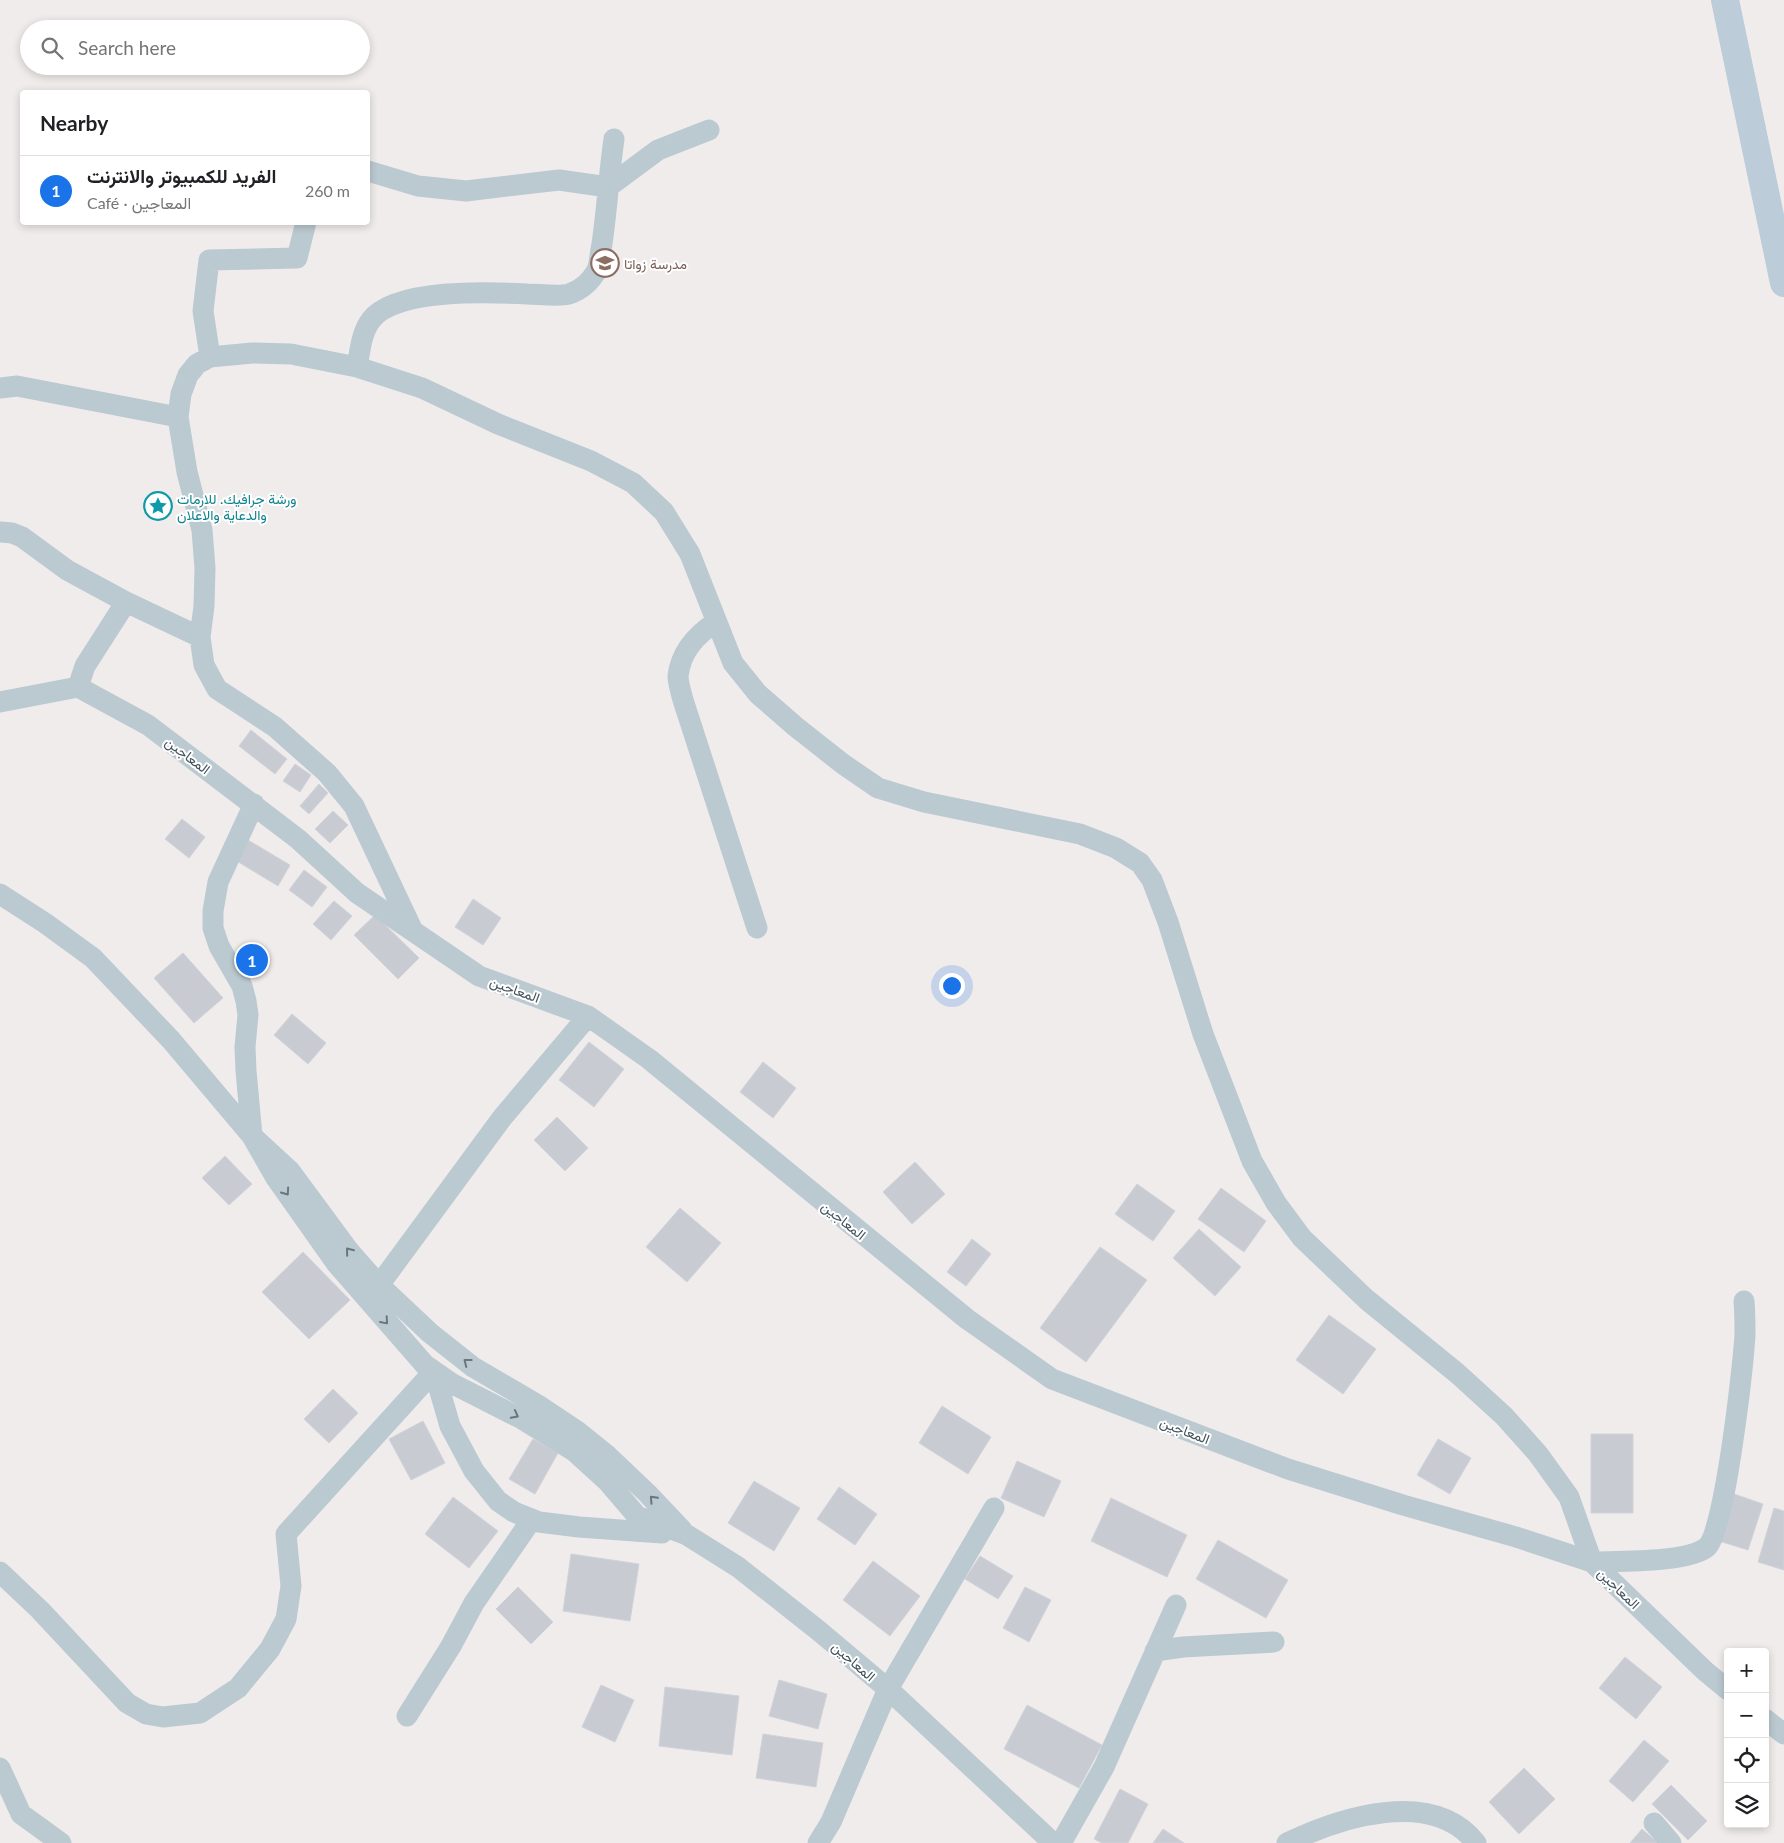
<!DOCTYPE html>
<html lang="en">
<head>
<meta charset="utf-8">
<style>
	:root { --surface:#fff; --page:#f6f6f6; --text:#202124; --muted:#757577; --line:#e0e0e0; --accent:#1a73e8 }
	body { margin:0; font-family:Lato,Vazirmatn,sans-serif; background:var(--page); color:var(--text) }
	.controls { position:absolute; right:15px; bottom:15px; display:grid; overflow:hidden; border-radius:5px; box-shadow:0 2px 8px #0003 }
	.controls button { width:45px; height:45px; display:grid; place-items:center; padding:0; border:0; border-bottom:1px solid var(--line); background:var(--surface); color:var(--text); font:25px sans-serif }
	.you { position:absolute; left:951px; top:985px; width:18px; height:18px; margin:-12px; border:4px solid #fff; border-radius:50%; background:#1a73e8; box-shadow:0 0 0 8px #1a73e833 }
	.badge { display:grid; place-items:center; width:32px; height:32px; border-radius:50%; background:var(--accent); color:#fff; font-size:16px; font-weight:700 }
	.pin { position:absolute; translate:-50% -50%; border:2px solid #fff; box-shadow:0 1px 5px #0006 }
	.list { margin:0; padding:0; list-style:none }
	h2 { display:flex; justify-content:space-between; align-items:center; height:65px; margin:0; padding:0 20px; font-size:21px }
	h2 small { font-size:16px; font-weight:400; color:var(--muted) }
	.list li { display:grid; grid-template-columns:32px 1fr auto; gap:15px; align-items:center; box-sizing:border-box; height:70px; padding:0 20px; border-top:1px solid var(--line) }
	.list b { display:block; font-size:19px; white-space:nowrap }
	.list p { margin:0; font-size:16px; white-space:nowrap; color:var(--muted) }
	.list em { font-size:16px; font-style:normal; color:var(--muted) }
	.icon { flex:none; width:28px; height:28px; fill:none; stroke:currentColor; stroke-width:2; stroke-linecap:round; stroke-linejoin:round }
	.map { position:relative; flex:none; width:1784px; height:1843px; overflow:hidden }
	.search { position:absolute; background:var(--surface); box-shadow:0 2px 8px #0003; left:20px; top:20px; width:350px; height:55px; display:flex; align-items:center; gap:12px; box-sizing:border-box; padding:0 18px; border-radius:28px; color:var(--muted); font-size:19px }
	.panel { position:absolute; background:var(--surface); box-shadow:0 2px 8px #0003; left:20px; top:90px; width:350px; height:135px; border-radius:5px }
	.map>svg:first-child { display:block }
</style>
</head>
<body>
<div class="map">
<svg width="1784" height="1843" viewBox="0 0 1784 1843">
	<rect width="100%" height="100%" fill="#f0ecec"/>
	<!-- building -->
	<path fill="#c8ccd2" stroke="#d0d3d9" d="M 251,730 L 287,759 L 275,774 L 239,746 Z
		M 295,764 L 311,775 L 300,792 L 283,781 Z
		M 319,784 L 328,793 L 309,814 L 300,806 Z
		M 333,811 L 348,825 L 330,843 L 315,829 Z
		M 182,819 L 205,837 L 189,858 L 165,839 Z
		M 248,840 L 290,865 L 278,886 L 235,860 Z
		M 304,870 L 327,887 L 312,907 L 289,890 Z
		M 473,899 L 501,918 L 483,945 L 455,927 Z
		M 334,901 L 352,916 L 331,940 L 313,924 Z
		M 375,915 L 419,958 L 398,979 L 354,935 Z
		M 183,953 L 223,998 L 194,1023 L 154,978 Z
		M 292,1014 L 326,1043 L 308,1064 L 274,1035 Z
		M 589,1042 L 624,1069 L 594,1107 L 559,1080 Z
		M 763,1062 L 796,1088 L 773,1118 L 740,1092 Z
		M 557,1117 L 588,1148 L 565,1171 L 534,1140 Z
		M 225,1156 L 252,1184 L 229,1205 L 202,1178 Z
		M 915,1162 L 945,1194 L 912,1224 L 883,1192 Z
		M 1137,1184 L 1175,1211 L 1153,1241 L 1115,1214 Z
		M 1221,1188 L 1266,1221 L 1244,1252 L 1198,1219 Z
		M 680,1208 L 721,1243 L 687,1282 L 646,1247 Z
		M 1199,1229 L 1241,1267 L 1215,1296 L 1173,1258 Z
		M 972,1239 L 991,1254 L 966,1286 L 947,1272 Z
		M 1100,1247 L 1147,1280 L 1086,1362 L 1040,1328 Z
		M 303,1252 L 350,1300 L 309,1339 L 262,1292 Z
		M 1329,1315 L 1376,1349 L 1343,1394 L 1296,1360 Z
		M 333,1389 L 358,1413 L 329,1443 L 304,1419 Z
		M 942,1406 L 991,1437 L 968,1474 L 919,1443 Z
		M 423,1421 L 445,1463 L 411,1480 L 389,1439 Z
		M 1591,1434 L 1633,1434 L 1633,1513 L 1591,1513 Z
		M 533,1439 L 558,1453 L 535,1494 L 509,1479 Z
		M 1438,1439 L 1471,1458 L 1450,1494 L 1417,1475 Z
		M 1017,1461 L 1061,1481 L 1044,1517 L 1001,1498 Z
		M 754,1481 L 800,1508 L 774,1551 L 728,1523 Z
		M 839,1487 L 877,1514 L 855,1545 L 817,1519 Z
		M 1734,1494 L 1763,1504 L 1748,1550 L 1719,1541 Z
		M 453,1497 L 498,1531 L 469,1568 L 425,1534 Z
		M 1111,1498 L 1187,1535 L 1167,1577 L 1091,1541 Z
		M 1774,1508 L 1784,1511 L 1784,1570 L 1758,1562 Z
		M 1218,1540 L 1288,1580 L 1266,1618 L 1196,1579 Z
		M 571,1554 L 639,1564 L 630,1621 L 563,1611 Z
		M 980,1556 L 1013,1576 L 998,1599 L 965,1579 Z
		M 873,1561 L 920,1596 L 890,1636 L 843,1600 Z
		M 518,1587 L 553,1622 L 531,1644 L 496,1609 Z
		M 1025,1587 L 1051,1600 L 1029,1642 L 1003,1628 Z
		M 1625,1657 L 1662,1687 L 1636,1719 L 1599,1688 Z
		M 779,1680 L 827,1694 L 818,1729 L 769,1716 Z
		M 601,1685 L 634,1700 L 615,1742 L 582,1727 Z
		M 665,1687 L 739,1696 L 732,1755 L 659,1746 Z
		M 1027,1705 L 1102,1745 L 1079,1788 L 1004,1749 Z
		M 763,1734 L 823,1743 L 816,1787 L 756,1778 Z
		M 1644,1740 L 1669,1761 L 1633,1802 L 1609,1781 Z
		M 1524,1768 L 1555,1799 L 1519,1834 L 1489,1802 Z
		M 1671,1785 L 1707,1821 L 1688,1840 L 1652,1804 Z
		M 1120,1789 L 1148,1804 L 1128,1843 L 1102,1843 L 1094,1839 Z
		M 1163,1829 L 1184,1843 L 1153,1843 Z
		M 1642,1829 L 1658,1843 L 1630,1843 Z"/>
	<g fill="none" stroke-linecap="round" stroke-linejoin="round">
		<!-- street -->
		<path stroke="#bbc9d1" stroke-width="21" d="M 368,171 L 418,186 L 466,191 L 559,180 L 608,187 L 658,150 L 709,130
			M 210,357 L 203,311 L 209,260 L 297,258 L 306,222
			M 357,367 C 360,352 361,333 371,320 C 395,288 490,292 527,294 C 538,294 559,297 569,294 C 581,290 591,281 597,270 C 600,263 600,252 602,244 C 607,209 609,174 614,139
			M 0,388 L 17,386 L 178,417
			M 0,532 L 12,533 L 22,537 L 67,570 L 126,602 L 200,637
			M 716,622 C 696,635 681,651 678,676 C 678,683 681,692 683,700 L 757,928
			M 78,687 L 85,666 L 126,602
			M 0,702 L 78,687 L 148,725 L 298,839 L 357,893 L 479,976 L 588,1016 L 649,1059 L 967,1319 L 1052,1379 L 1288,1469 L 1403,1505 L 1516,1537 L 1592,1562 L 1705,1671 L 1728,1690
			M 254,804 L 218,882 L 213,911 L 213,928 L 219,946 L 242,986 L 246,1001 L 248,1015 L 245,1047 L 246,1071 L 252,1136 L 276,1178 L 336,1263 L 425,1365 L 451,1383 L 522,1419 L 574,1451 L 607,1481 L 637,1516 L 687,1535 L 738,1567 L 819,1631 L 888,1689 L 1053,1843
			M 0,894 L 45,923 L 93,958 L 171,1040 L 252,1136 L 290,1171 L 349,1251 L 379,1285 L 430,1333 L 473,1367 L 538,1405 L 577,1431 L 608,1456 L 647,1493 L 682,1530
			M 412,929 L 354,806 L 327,773 L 275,727 L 217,689 L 204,665 L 200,637 L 204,606 L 205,568 L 202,530 L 187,472 L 178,417 L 181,394 L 188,375 L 197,364 L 210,357 L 252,353 L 291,354 L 357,367 L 422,388 L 498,424 L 591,461 L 633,483 L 664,512 L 690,554 L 733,663 L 758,694 L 796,727 L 843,764 L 878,788 L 924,802 L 1080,834 L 1116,848 L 1140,863 L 1152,880 L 1168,922 L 1203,1034 L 1252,1161 L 1276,1203 L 1302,1238 L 1366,1299 L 1458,1374 L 1504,1416 L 1538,1454 L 1569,1497 L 1592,1562 C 1618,1561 1688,1563 1707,1547 C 1725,1531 1743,1366 1745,1335 C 1745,1324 1745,1313 1744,1301
			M 371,1296 L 502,1118 L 588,1016
			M 434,1371 L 450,1426 L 474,1471 L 498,1501 L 514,1512 L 539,1522 L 579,1527 L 662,1533
			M 0,1572 L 40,1610 L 127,1703 L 146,1714 L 163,1717 L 200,1713 L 238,1688 L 270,1649 L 286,1619 L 291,1586 L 286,1534 L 434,1371
			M 1155,1651 L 1183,1647 L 1274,1642
			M 407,1716 L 451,1646 L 474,1603 L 532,1519
			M 1765,1719 L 1784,1734
			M 0,1768 L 21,1814 L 61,1843
			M 1654,1823 L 1671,1843
			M 818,1843 L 831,1822 L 888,1689 L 994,1508
			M 1061,1843 L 1104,1767 L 1176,1605
			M 1287,1843 C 1339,1818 1432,1787 1476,1843"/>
		<!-- secondary -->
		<path stroke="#bcccd8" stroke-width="28" d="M 1725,0 L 1784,283"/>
	</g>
	<!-- one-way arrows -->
	<defs><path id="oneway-chevron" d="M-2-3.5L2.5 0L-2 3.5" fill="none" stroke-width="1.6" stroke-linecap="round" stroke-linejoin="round" transform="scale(1.25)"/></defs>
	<g stroke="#67767f">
		<use href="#oneway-chevron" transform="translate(286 1192) rotate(55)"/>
		<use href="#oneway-chevron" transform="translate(349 1251) rotate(-129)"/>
		<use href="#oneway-chevron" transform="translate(385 1321) rotate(49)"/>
		<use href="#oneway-chevron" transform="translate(467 1362) rotate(-142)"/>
		<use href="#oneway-chevron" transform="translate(515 1415) rotate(28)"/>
		<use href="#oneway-chevron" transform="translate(653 1499) rotate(-133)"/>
	</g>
	<!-- icons -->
	<defs>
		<symbol id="school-ring" viewBox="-11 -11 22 22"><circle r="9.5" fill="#fff" stroke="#8d6e63" stroke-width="1.5"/><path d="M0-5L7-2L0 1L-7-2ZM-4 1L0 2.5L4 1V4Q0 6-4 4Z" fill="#8d6e63"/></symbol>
		<symbol id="sight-ring" viewBox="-11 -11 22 22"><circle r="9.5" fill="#fff" stroke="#0f9aa8" stroke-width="1.5"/><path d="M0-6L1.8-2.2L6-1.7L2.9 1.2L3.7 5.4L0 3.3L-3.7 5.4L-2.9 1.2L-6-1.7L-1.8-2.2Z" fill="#0f9aa8"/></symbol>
	</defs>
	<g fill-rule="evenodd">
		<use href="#school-ring" x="589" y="247" width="32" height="32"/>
		<use href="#sight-ring" x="142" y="490" width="32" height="32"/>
	</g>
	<g text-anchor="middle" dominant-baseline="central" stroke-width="4" stroke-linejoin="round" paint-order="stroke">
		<!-- education labels -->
		<g font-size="14" fill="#785e54" stroke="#fff" text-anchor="start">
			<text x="624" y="263">مدرسة زواتا</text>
		</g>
		<!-- culture labels -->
		<g font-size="14" fill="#0d838f" stroke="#fff" text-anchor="start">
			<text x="177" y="498">ورشة جرافيك. للارمات<tspan x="177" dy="16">والدعاية والاعلان</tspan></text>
		</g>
		<!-- street labels -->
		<g font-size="14" fill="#43525c" stroke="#fff">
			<text transform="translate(188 755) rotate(37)">المعاجين</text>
			<text transform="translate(515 989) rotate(20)">المعاجين</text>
			<text transform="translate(844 1220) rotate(39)">المعاجين</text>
			<text transform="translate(1185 1430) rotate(21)">المعاجين</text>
			<text transform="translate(1619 1588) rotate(44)">المعاجين</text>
			<text transform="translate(854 1661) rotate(41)">المعاجين</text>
		</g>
	</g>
</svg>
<div class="controls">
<button>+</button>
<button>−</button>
<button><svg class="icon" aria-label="locate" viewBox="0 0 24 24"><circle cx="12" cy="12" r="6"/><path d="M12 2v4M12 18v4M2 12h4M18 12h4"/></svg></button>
<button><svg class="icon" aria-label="layers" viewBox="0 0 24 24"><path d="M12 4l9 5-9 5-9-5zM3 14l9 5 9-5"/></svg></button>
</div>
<div class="you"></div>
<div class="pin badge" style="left:252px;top:960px">1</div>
<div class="search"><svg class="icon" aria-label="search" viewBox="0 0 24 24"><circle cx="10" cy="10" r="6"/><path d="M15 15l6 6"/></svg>Search here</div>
<section class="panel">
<h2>Nearby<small></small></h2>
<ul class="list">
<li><span class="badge">1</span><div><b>الفريد للكمبيوتر والانترنت</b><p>Café · المعاجين</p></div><em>260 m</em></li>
</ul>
</section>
</div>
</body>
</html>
